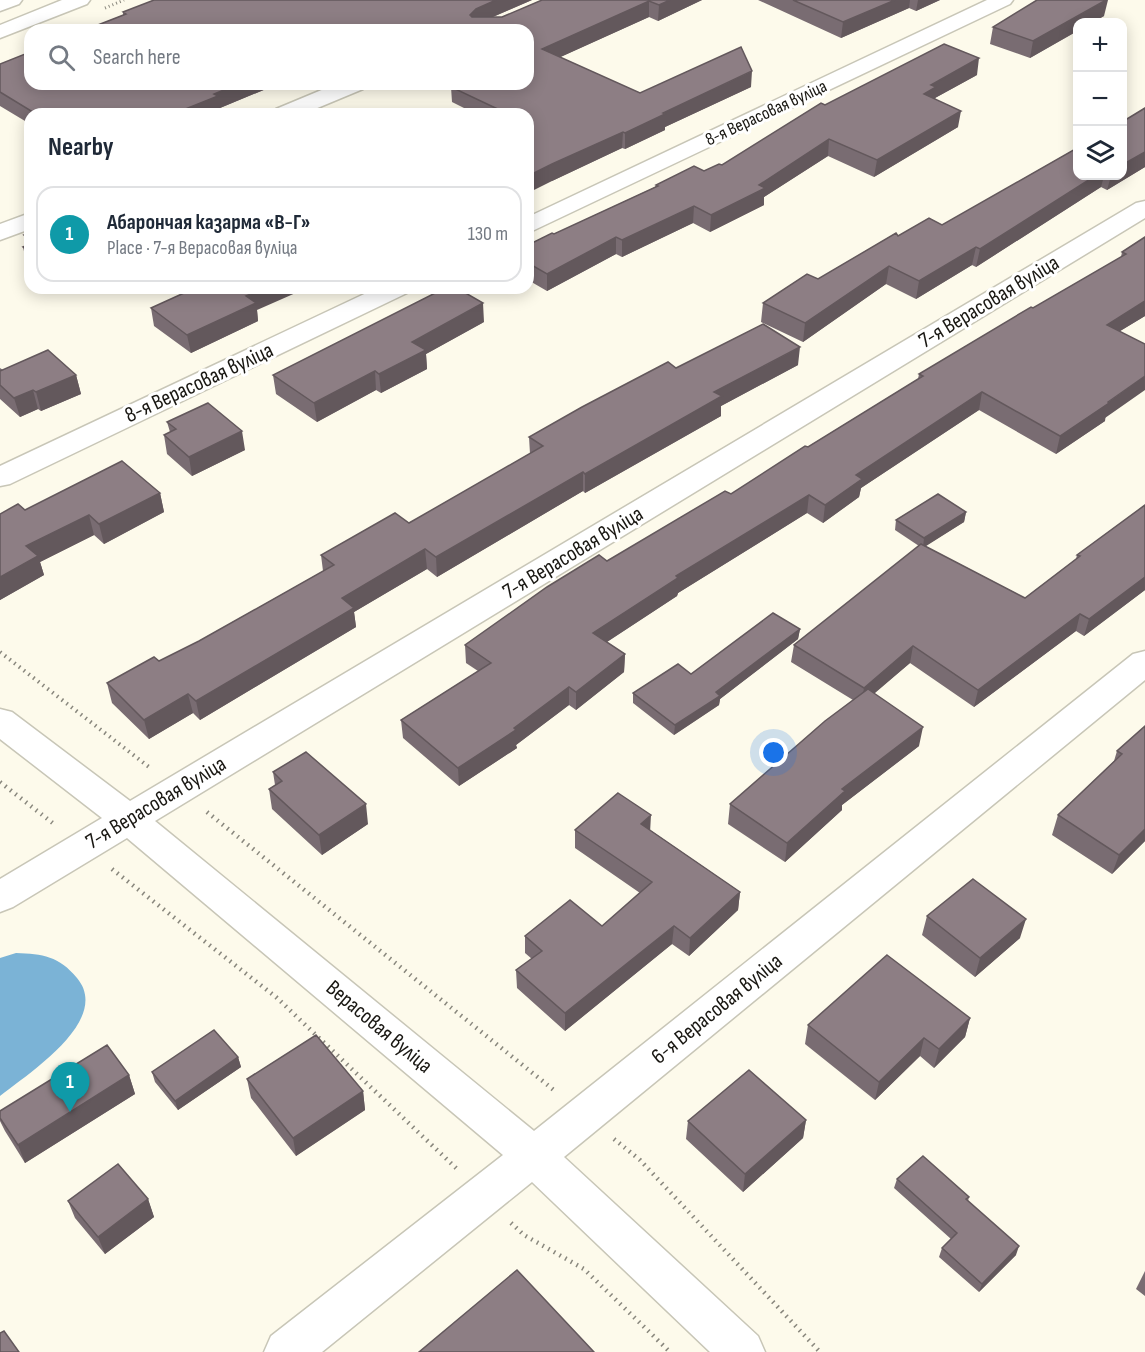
<!DOCTYPE html>
<html lang="en">
<head>
<meta charset="utf-8">
<style>
	:root { --surface:#fff; --page:#f6f6f7; --text:#1f2937; --muted:#747a83; --line:#e0e1e3; --accent:#7c3aed }
	body { margin:0; font-family:"Sofia Sans Condensed",sans-serif; background:var(--page); color:var(--text) }
	.controls { position:absolute; right:18px; top:18px; display:grid; overflow:hidden; border-radius:12px; box-shadow:0 3px 15px #0003 }
	.controls button { width:54px; height:54px; display:grid; place-items:center; padding:0; border:0; border-bottom:2px solid var(--line); background:var(--surface); color:var(--text); font:30px sans-serif }
	.you { position:absolute; left:774px; top:753px; width:21px; height:21px; margin:-15px; border:4px solid #fff; border-radius:50%; background:#1a73e8; box-shadow:0 0 0 9px #1a73e833 }
	.badge { display:grid; place-items:center; width:39px; height:39px; border-radius:50%; background:var(--accent); color:#fff; font-size:20px; font-weight:700 }
	.pin { position:absolute; translate:-50% -50px; filter:drop-shadow(0 2px 3px #0008) }
	.pin::after { content:''; position:absolute; top:32px; width:21px; height:18px; background:inherit; clip-path:polygon(0 0,100% 0,50% 100%) }
	.list { margin:0; padding:0; list-style:none }
	h2 { display:flex; justify-content:space-between; align-items:center; height:78px; margin:0; padding:0 24px; font-size:26px }
	h2 small { font-size:20px; font-weight:400; color:var(--muted) }
	.list li { display:grid; grid-template-columns:39px 1fr auto; gap:18px; align-items:center; box-sizing:border-box; height:96px; margin:0 12px 12px; padding:0 12px; border:2px solid var(--line); border-radius:18px }
	.list b { display:block; font-size:22px; white-space:nowrap }
	.list p { margin:0; font-size:20px; white-space:nowrap; color:var(--muted) }
	.list em { font-size:20px; font-style:normal; color:var(--muted) }
	.icon { flex:none; width:33px; height:33px; fill:none; stroke:currentColor; stroke-width:2; stroke-linecap:round; stroke-linejoin:round }
	.map { position:relative; flex:none; width:1145px; height:1352px; overflow:hidden }
	.search { position:absolute; background:var(--surface); box-shadow:0 3px 15px #0003; left:24px; top:24px; width:510px; height:66px; display:flex; align-items:center; gap:15px; box-sizing:border-box; padding:0 21px; border-radius:18px; color:var(--muted); font-size:22px }
	.panel { position:absolute; background:var(--surface); box-shadow:0 3px 15px #0003; left:24px; top:108px; width:510px; height:186px; border-radius:18px }
	.map>svg:first-child { display:block }
</style>
</head>
<body>
<div class="map">
<svg width="1145" height="1352" viewBox="0 0 1145 1352">
	<rect width="100%" height="100%" fill="#fdfaeb"/>
	<!-- water -->
	<path fill="#7bb3d6" d="M 16,953 C 43,954 59,956 77,978 C 112,1020 29,1073 0,1096 L 0,958 Z"/>
	<g fill="none" stroke-linecap="round" stroke-linejoin="round">
		<defs>
			<path id="minor" d="M 0,0 L 22,0 L 19,4 L 0,11 Z
				M 62,0 L 90,0 L 87,4 L 0,38 L 0,25 Z
				M 987,0 L 1013,0 L 1010,4 L 528,233 L 528,217 Z
				M 336,84 L 366,84 L 363,89 L 303,114 L 273,114 L 276,109 Z
				M 1145,201 L 1145,218 L 155,821 L 534,1131 L 1133,654 L 1145,651 L 1145,680 L 564,1157 L 758,1336 L 765,1352 L 710,1352 L 532,1182 L 322,1352 L 264,1352 L 271,1336 L 503,1155 L 127,838 L 13,907 L 0,912 L 0,879 L 102,818 L 0,739 L 0,709 L 12,712 L 130,801 L 1136,203 Z
				M 30,213 L 30,229 L 0,240 L 0,224 Z
				M 377,288 L 411,288 L 407,293 L 10,484 L 0,486 L 0,466 Z"/>
		</defs>
		<!-- minor casing -->
		<use href="#minor" stroke="#c8c6b7" stroke-width="3"/>
		<!-- path-far2 -->
		<path stroke="#89877d" stroke-width="3" stroke-dasharray="1 3" stroke-linecap="butt" d="M 105,8 L 124,0"/>
		<!-- path-far1 -->
		<path stroke="#89877d" stroke-width="4" stroke-dasharray="1.5 4.5" stroke-linecap="butt" d="M 0,652 L 149,767"/>
		<!-- path -->
		<path stroke="#89877d" stroke-width="4.5" stroke-dasharray="1.5 5" stroke-linecap="butt" d="M 0,782 L 54,824
			M 207,812 L 555,1091
			M 112,869 L 276,997 L 457,1169
			M 614,1139 L 640,1160 L 820,1352
			M 511,1223 L 524,1235 L 584,1269 L 670,1352"/>
		<!-- minor -->
		<use href="#minor" fill="#fff" fill-rule="evenodd"/>
	</g>
	<!-- wall -->
	<path fill="#796c72" d="M 532,0 L 493,17 L 502,17 L 542,0 L 702,0 L 658,21 L 649,17 L 560,57 L 640,93 L 751,87 L 665,127 L 665,130 L 625,149 L 622,148 L 552,181 L 528,114 L 476,114 L 452,102 L 451,87 L 528,84 L 528,30 L 85,30 L 123,15 L 123,12 Z
		M 758,0 L 940,0 L 916,11 L 909,8 L 841,38 Z
		M 1104,16 L 1030,58 L 990,44 L 993,27 Z
		M 0,64 L 30,84 L 278,84 L 220,108 L 220,112 L 216,114 L 30,114 L 30,124 L 0,106 Z
		M 977,75 L 935,98 L 958,127 L 874,177 L 828,156 L 764,197 L 764,205 L 710,232 L 693,223 L 622,257 L 616,254 L 547,291 L 528,280 L 528,245 L 554,234 L 655,187 L 656,185 L 722,165 L 825,105 Z
		M 1145,108 L 1145,167 L 1107,190 L 1101,187 L 976,267 L 972,265 L 916,299 L 886,284 L 803,342 L 761,322 L 763,303 L 807,274 L 818,279 L 896,233 L 898,236 L 929,218 L 942,225 L 1077,148 L 1077,176 L 1122,176 L 1122,122 Z
		M 30,233 L 30,267 L 27,264 L 23,247 L 27,245 L 24,235 Z
		M 1145,237 L 1145,316 L 1120,331 L 1105,421 L 1056,454 L 979,410 L 861,488 L 859,497 L 823,523 L 807,513 L 678,593 L 677,596 L 607,642 L 625,654 L 624,672 L 576,710 L 569,705 L 516,745 L 517,748 L 459,786 L 403,738 L 401,720 L 478,671 L 466,663 L 465,645 L 607,561 L 731,494 L 918,379 L 919,374 L 1121,257 L 1122,252 Z
		M 179,289 L 257,310 L 258,321 L 191,353 L 154,326 L 151,308 L 180,295 Z
		M 484,322 L 426,354 L 427,369 L 381,393 L 376,390 L 317,422 L 276,394 L 273,375 Z
		M 798,365 L 721,406 L 721,416 L 585,493 L 583,491 L 437,577 L 427,569 L 354,612 L 356,627 L 200,720 L 193,713 L 149,739 L 112,703 L 107,683 L 159,661 L 199,641 L 323,571 L 321,555 L 409,523 L 530,454 L 529,437 L 676,368 Z
		M 0,368 L 3,370 L 76,375 L 81,394 L 41,411 L 38,409 L 20,417 L 0,399 Z
		M 167,422 L 245,450 L 192,476 L 167,454 L 164,435 L 170,432 Z
		M 160,493 L 164,512 L 104,544 L 94,535 L 40,562 L 44,575 L 0,600 L 0,514 L 25,510 Z
		M 1145,505 L 1145,590 L 1084,636 L 1076,631 L 974,707 L 910,663 L 874,693 L 919,746 L 842,805 L 842,810 L 785,862 L 728,824 L 730,804 L 853,700 L 791,662 L 794,645 L 919,546 L 895,530 L 896,520 L 966,512 L 964,522 L 925,546 L 1025,598 L 1076,559 L 1077,555 Z
		M 800,629 L 798,639 L 720,699 L 719,705 L 674,735 L 633,703 L 633,693 L 691,674 Z
		M 1145,726 L 1145,841 L 1112,874 L 1052,835 L 1058,815 L 1114,761 L 1117,751 Z
		M 273,772 L 368,824 L 322,855 L 272,809 L 269,789 L 275,785 Z
		M 575,830 L 650,830 L 740,892 L 738,910 L 689,956 L 672,944 L 565,1031 L 517,988 L 516,970 L 532,959 L 525,953 L 525,936 L 602,926 L 640,893 L 575,848 Z
		M 927,916 L 1020,938 L 975,977 L 922,935 Z
		M 970,1018 L 965,1037 L 934,1068 L 920,1056 L 875,1100 L 805,1044 L 808,1025 Z
		M 238,1057 L 241,1067 L 178,1110 L 155,1082 L 152,1072 Z
		M 129,1075 L 135,1094 L 25,1163 L 5,1131 L 0,1121 L 0,1111 Z
		M 247,1079 L 363,1091 L 365,1110 L 296,1156 L 251,1098 Z
		M 806,1120 L 803,1138 L 743,1192 L 686,1139 L 688,1121 Z
		M 897,1179 L 969,1197 L 968,1201 L 1016,1255 L 979,1292 L 939,1257 L 942,1248 L 951,1239 L 894,1188 Z
		M 148,1199 L 154,1217 L 105,1254 L 75,1218 L 68,1201 Z
		M 1145,1271 L 1145,1296 L 1136,1289 Z"/>
	<!-- shaded-wall -->
	<path fill="#63585c" d="M 496,0 L 532,0 L 476,24 L 470,15 L 476,9 Z
		M 670,0 L 702,0 L 658,21 L 659,5 Z
		M 895,0 L 910,0 L 909,8 L 841,38 L 843,22 Z
		M 918,0 L 940,0 L 916,11 Z
		M 1106,0 L 1108,0 L 1104,16 L 1093,22 L 1077,22 L 1077,31 L 1030,58 L 1033,41 Z
		M 649,1 L 649,17 L 543,65 L 542,49 Z
		M 382,26 L 382,30 L 371,30 Z
		M 979,58 L 977,75 L 935,98 L 934,104 L 924,94 L 931,85 Z
		M 752,71 L 751,87 L 665,127 L 665,130 L 625,149 L 625,133 L 663,113 Z
		M 238,84 L 278,84 L 220,108 L 220,112 L 216,114 L 173,114 L 214,94 Z
		M 961,111 L 958,127 L 874,177 L 877,160 Z
		M 623,132 L 622,148 L 552,181 L 528,193 L 528,176 L 552,164 Z
		M 829,139 L 828,156 L 764,197 L 764,205 L 710,232 L 711,215 Z
		M 1145,152 L 1145,167 L 1107,190 L 1111,176 L 1122,176 L 1122,165 Z
		M 1095,176 L 1104,176 L 1101,187 L 976,267 L 980,249 Z
		M 694,206 L 693,223 L 622,257 L 622,240 Z
		M 616,237 L 616,254 L 547,291 L 547,274 Z
		M 976,247 L 972,265 L 916,299 L 919,281 Z
		M 889,266 L 886,284 L 803,342 L 805,323 Z
		M 265,288 L 307,288 L 257,310 L 258,321 L 191,353 L 187,335 L 246,296 Z
		M 1145,301 L 1145,316 L 1102,342 L 1107,325 Z
		M 483,303 L 484,322 L 426,354 L 427,369 L 381,393 L 379,374 L 412,342 Z
		M 800,347 L 798,365 L 721,406 L 721,416 L 585,493 L 585,474 L 714,392 Z
		M 375,371 L 376,390 L 317,422 L 314,403 Z
		M 76,375 L 81,394 L 41,411 L 36,392 Z
		M 1145,376 L 1145,390 L 1105,418 L 1105,421 L 1056,454 L 1060,436 Z
		M 33,390 L 38,409 L 20,417 L 14,398 Z
		M 982,392 L 979,410 L 861,488 L 859,497 L 823,523 L 825,505 L 856,475 Z
		M 242,431 L 245,450 L 192,476 L 189,457 Z
		M 583,472 L 583,491 L 437,577 L 436,557 Z
		M 160,493 L 164,512 L 104,544 L 99,524 Z
		M 809,495 L 807,513 L 678,593 L 677,596 L 593,651 L 593,633 L 676,576 Z
		M 966,512 L 964,522 L 923,548 L 924,538 Z
		M 89,515 L 94,535 L 40,562 L 44,575 L 0,600 L 0,577 L 26,546 Z
		M 425,549 L 427,569 L 354,612 L 356,627 L 200,720 L 196,701 L 342,598 Z
		M 1145,577 L 1145,590 L 1084,636 L 1089,619 Z
		M 1080,614 L 1076,631 L 974,707 L 978,690 Z
		M 800,629 L 798,639 L 720,699 L 719,705 L 674,735 L 675,725 L 716,692 Z
		M 913,646 L 910,663 L 861,705 L 864,688 Z
		M 625,654 L 624,672 L 576,710 L 576,692 Z
		M 569,687 L 569,705 L 516,745 L 517,748 L 459,786 L 458,768 L 514,728 Z
		M 188,694 L 193,713 L 149,739 L 144,720 Z
		M 923,727 L 919,746 L 842,805 L 842,810 L 785,862 L 787,843 L 842,789 Z
		M 366,804 L 368,824 L 322,855 L 319,835 Z
		M 651,815 L 650,833 L 641,824 Z
		M 1145,829 L 1145,841 L 1112,874 L 1119,855 Z
		M 740,892 L 738,910 L 689,956 L 690,938 Z
		M 1026,919 L 1020,938 L 975,977 L 980,958 Z
		M 674,926 L 672,944 L 565,1031 L 565,1013 Z
		M 970,1018 L 965,1037 L 934,1068 L 939,1049 Z
		M 924,1038 L 920,1056 L 875,1100 L 879,1082 Z
		M 238,1057 L 241,1067 L 178,1110 L 175,1101 Z
		M 129,1075 L 135,1094 L 25,1163 L 18,1145 Z
		M 363,1091 L 365,1110 L 296,1156 L 293,1138 Z
		M 806,1120 L 803,1138 L 743,1192 L 745,1174 Z
		M 148,1199 L 154,1217 L 105,1254 L 98,1237 Z
		M 1019,1246 L 1016,1255 L 979,1292 L 982,1284 Z"/>
	<!-- building -->
	<path fill="#8d7e84" stroke="#63585c" stroke-width="1.5" d="M 154,0 L 496,0 L 476,9 L 470,15 L 472,17 L 502,17 L 542,0 L 670,0 L 659,5 L 649,1 L 542,49 L 640,93 L 741,47 L 752,71 L 663,113 L 665,114 L 625,133 L 623,132 L 552,164 L 528,176 L 528,114 L 503,114 L 506,113 L 451,87 L 456,84 L 528,84 L 528,30 L 403,30 L 400,28 L 396,30 L 390,30 L 382,26 L 371,30 L 85,30 L 126,14 L 123,12 Z
		M 793,0 L 895,0 L 843,22 Z
		M 1037,0 L 1106,0 L 1033,41 L 993,27 Z
		M 944,44 L 979,58 L 931,85 L 936,87 L 924,94 L 961,111 L 877,160 L 829,139 L 759,185 L 765,188 L 711,215 L 694,206 L 622,240 L 616,237 L 547,274 L 528,263 L 528,245 L 552,233 L 554,234 L 658,186 L 656,185 L 694,166 L 704,171 L 719,164 L 722,165 L 821,103 L 825,105 Z
		M 30,52 L 30,84 L 238,84 L 214,94 L 218,96 L 173,114 L 36,114 L 0,92 L 0,64 Z
		M 1145,108 L 1145,152 L 1122,165 L 1122,122 Z
		M 1077,148 L 1077,176 L 1095,176 L 980,249 L 976,247 L 919,281 L 889,266 L 805,323 L 763,303 L 807,274 L 818,279 L 896,233 L 898,236 L 929,218 L 942,225 Z
		M 30,233 L 30,239 L 24,235 Z
		M 1145,237 L 1145,301 L 1107,325 L 1145,344 L 1145,376 L 1108,402 L 1109,403 L 1060,436 L 982,392 L 856,475 L 862,479 L 825,505 L 809,495 L 676,576 L 678,578 L 593,633 L 625,654 L 576,692 L 569,687 L 514,728 L 516,730 L 458,768 L 401,720 L 491,663 L 465,645 L 547,587 L 599,555 L 607,561 L 725,491 L 731,494 L 805,446 L 808,447 L 923,376 L 919,374 L 1031,307 L 1033,308 L 1126,254 L 1122,252 Z
		M 30,244 L 30,252 L 23,247 Z
		M 182,288 L 265,288 L 246,296 L 256,303 L 187,335 L 151,308 L 184,293 L 179,289 Z
		M 445,288 L 457,288 L 483,303 L 412,342 L 426,350 L 379,374 L 375,371 L 314,403 L 273,375 Z
		M 763,324 L 800,347 L 714,392 L 722,396 L 585,474 L 583,472 L 436,557 L 425,549 L 342,598 L 354,608 L 196,701 L 188,694 L 144,720 L 107,683 L 154,657 L 159,661 L 199,641 L 334,565 L 321,555 L 395,513 L 409,523 L 543,446 L 529,437 L 582,407 L 668,362 L 676,368 Z
		M 48,350 L 76,375 L 36,392 L 33,390 L 14,398 L 0,385 L 0,371 Z
		M 208,403 L 242,431 L 189,457 L 164,435 L 176,429 L 167,422 Z
		M 122,461 L 160,493 L 99,524 L 89,515 L 26,546 L 38,556 L 0,577 L 0,514 L 18,504 L 25,510 Z
		M 938,494 L 966,512 L 924,538 L 896,520 Z
		M 1145,505 L 1145,577 L 1089,619 L 1080,614 L 978,690 L 913,646 L 864,688 L 794,645 L 921,544 L 1025,598 L 1080,556 L 1077,555 Z
		M 773,613 L 800,629 L 716,692 L 720,696 L 675,725 L 633,693 L 678,664 L 691,674 Z
		M 868,689 L 923,727 L 842,789 L 845,791 L 787,843 L 730,804 L 825,721 Z
		M 1145,726 L 1145,829 L 1119,855 L 1058,815 L 1122,754 L 1117,751 Z
		M 306,752 L 366,804 L 319,835 L 269,789 L 282,781 L 273,772 Z
		M 618,793 L 651,815 L 641,824 L 740,892 L 690,938 L 674,926 L 565,1013 L 516,970 L 542,951 L 525,936 L 570,900 L 602,926 L 652,882 L 575,830 Z
		M 973,879 L 1026,919 L 980,958 L 927,916 Z
		M 887,955 L 970,1018 L 939,1049 L 924,1038 L 879,1082 L 808,1025 Z
		M 214,1030 L 238,1057 L 175,1101 L 152,1072 Z
		M 316,1035 L 363,1091 L 293,1138 L 247,1079 Z
		M 107,1045 L 129,1075 L 18,1145 L 0,1118 L 0,1111 Z
		M 749,1070 L 806,1120 L 745,1174 L 688,1121 Z
		M 923,1156 L 969,1197 L 966,1199 L 1019,1246 L 982,1284 L 942,1248 L 957,1233 L 897,1179 Z
		M 118,1164 L 148,1199 L 98,1237 L 68,1201 Z
		M 517,1270 L 594,1352 L 419,1352 Z
		M 4,1331 L 19,1352 L 0,1352 L 0,1333 Z"/>
	<g text-anchor="middle" dominant-baseline="central" stroke-width="6" stroke-linejoin="round" paint-order="stroke">
		<!-- far-street labels -->
		<g font-size="18" fill="#191712" stroke="#fff">
			<text transform="translate(766 113) rotate(-25)">8-я Верасовая вуліца</text>
		</g>
		<!-- street labels -->
		<g font-size="22" fill="#191712" stroke="#fff">
			<text transform="translate(989 302) rotate(-31)">7-я Верасовая вуліца</text>
			<text transform="translate(199 383) rotate(-25)">8-я Верасовая вуліца</text>
			<text transform="translate(573 553) rotate(-31)">7-я Верасовая вуліца</text>
			<text transform="translate(156 803) rotate(-31)">7-я Верасовая вуліца</text>
			<text transform="translate(717 1009) rotate(-39)">6-я Верасовая вуліца</text>
			<text transform="translate(379 1027) rotate(40)">Верасовая вуліца</text>
		</g>
	</g>
</svg>
<div class="controls">
<button>+</button>
<button>−</button>
<button><svg class="icon" aria-label="layers" viewBox="0 0 24 24"><path d="M12 4l9 5-9 5-9-5zM3 14l9 5 9-5"/></svg></button>
</div>
<div class="you"></div>
<div class="pin badge" style="left:70px;top:1112px;background:#0f9aa8">1</div>
<div class="search"><svg class="icon" aria-label="search" viewBox="0 0 24 24"><circle cx="10" cy="10" r="6"/><path d="M15 15l6 6"/></svg>Search here</div>
<section class="panel">
<h2>Nearby<small></small></h2>
<ul class="list">
<li><span class="badge" style="background:#0f9aa8">1</span><div><b>Абарончая казарма «В-Г»</b><p>Place · 7-я Верасовая вуліца</p></div><em>130 m</em></li>
</ul>
</section>
</div>
</body>
</html>
